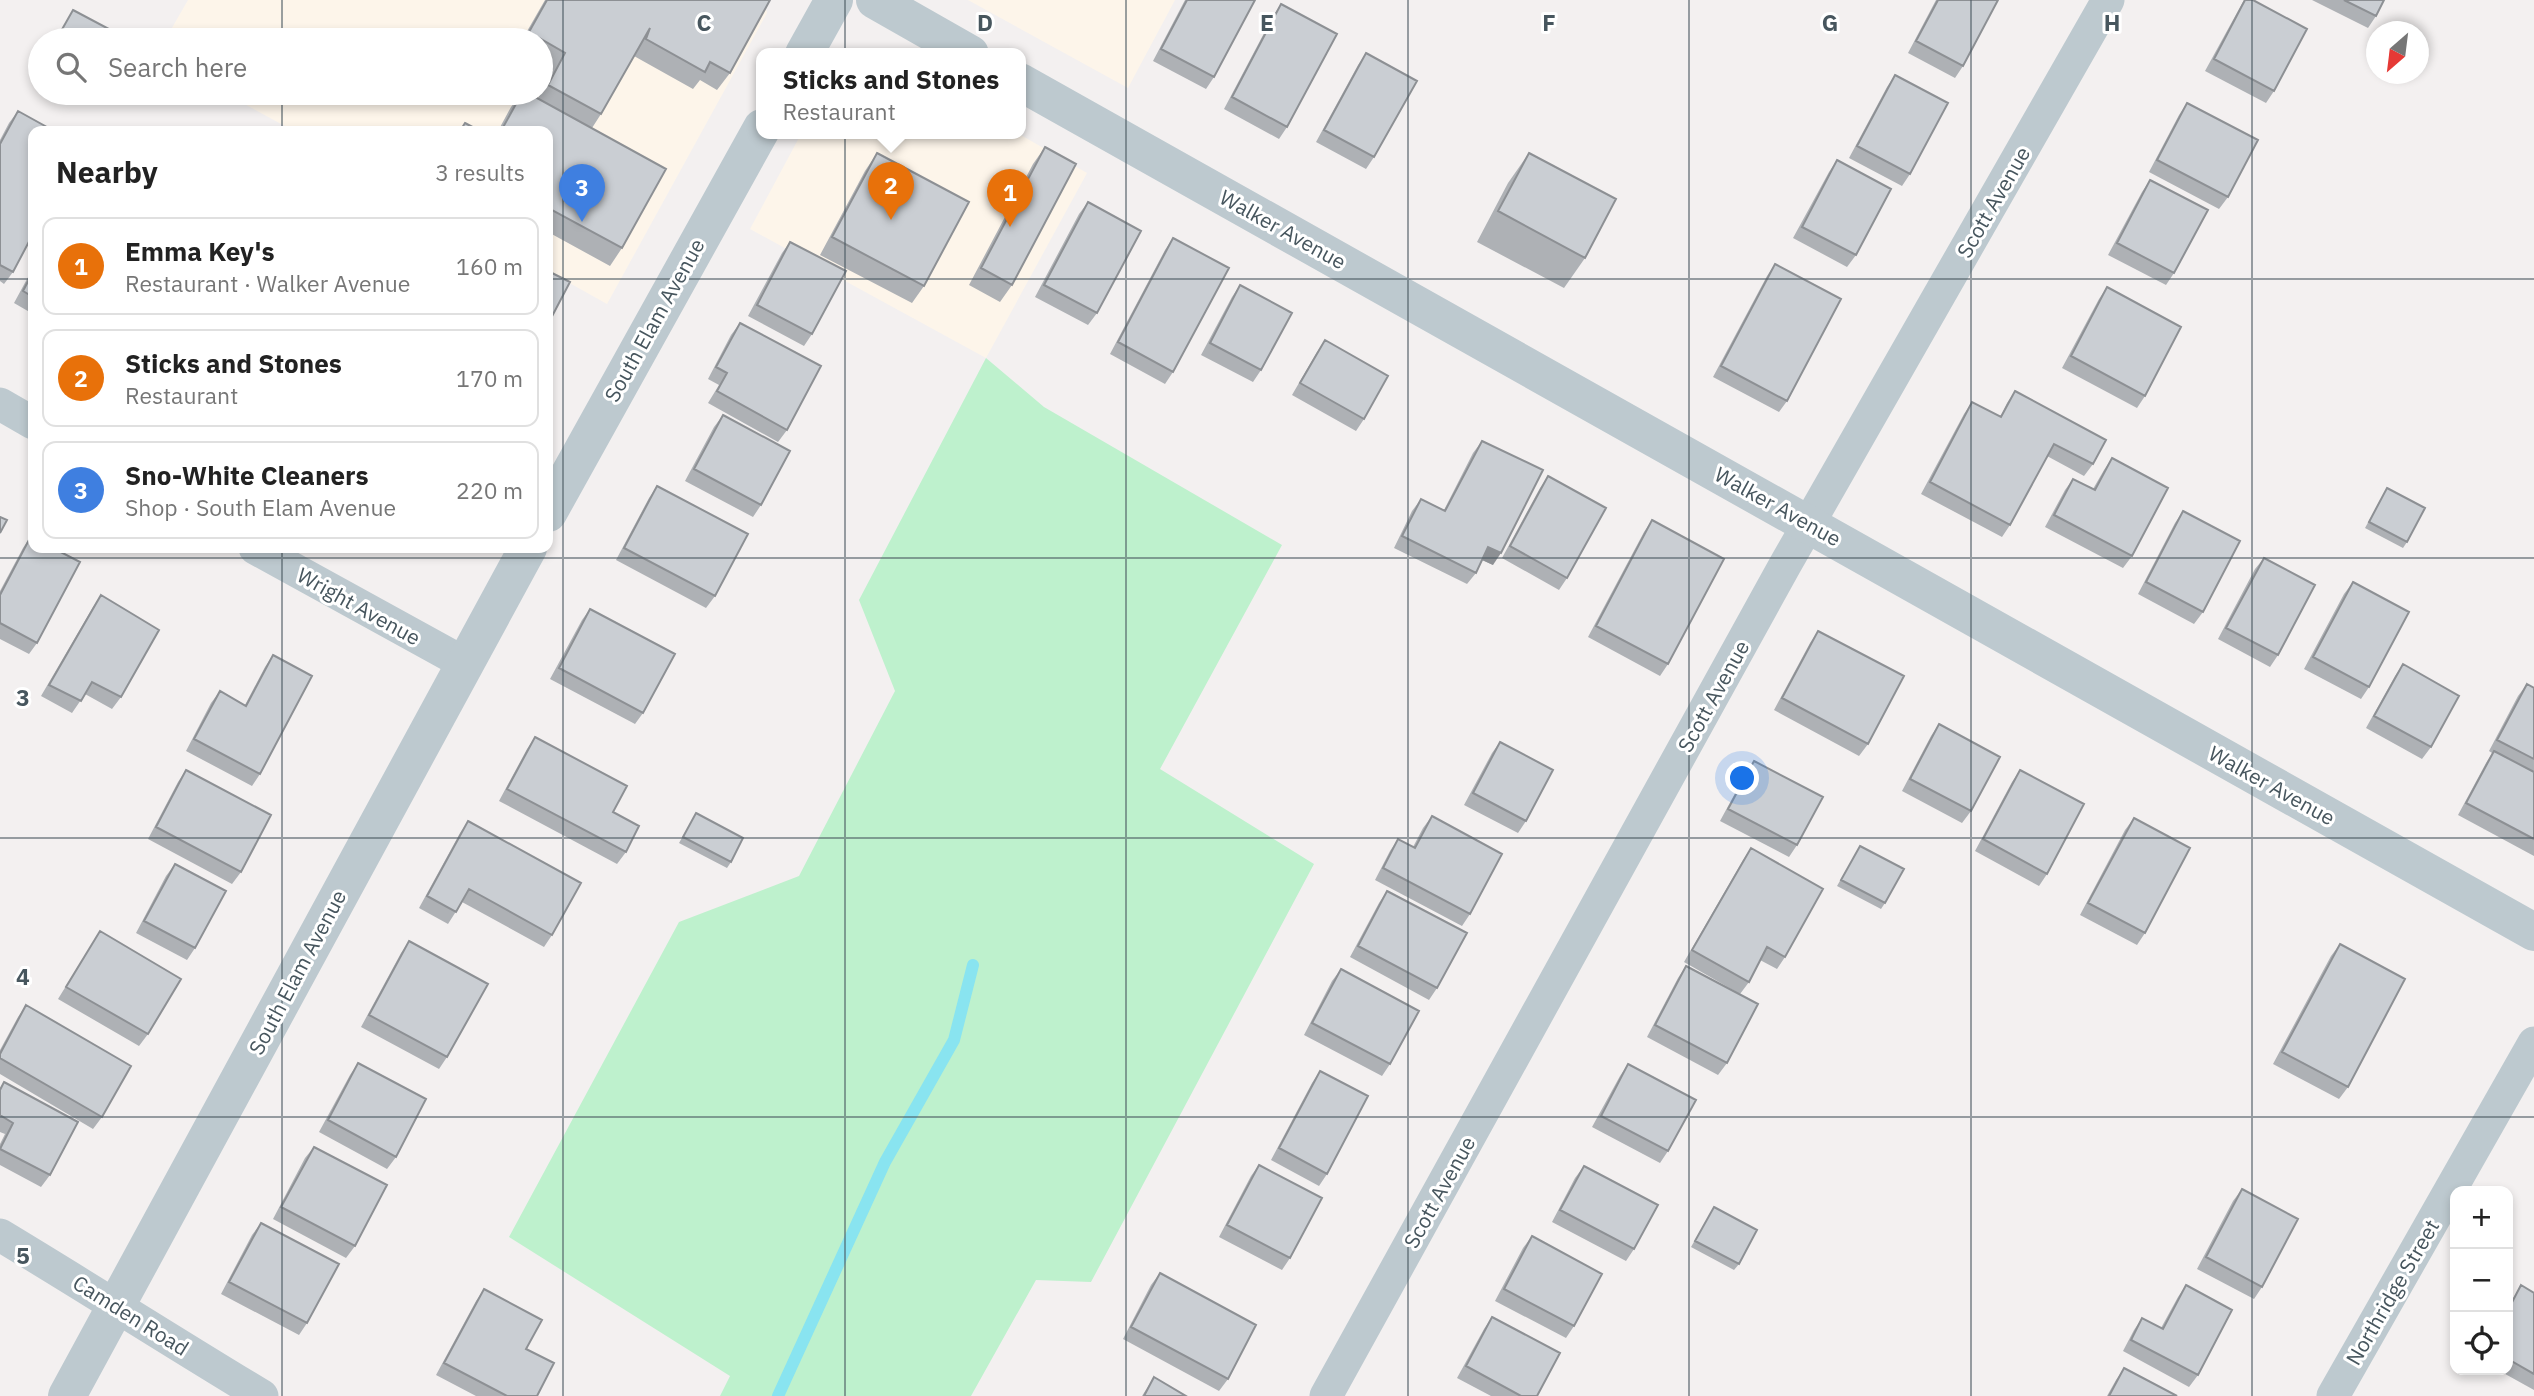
<!DOCTYPE html>
<html lang="en">
<head>
<meta charset="utf-8">
<style>
	:root { --surface:#fff; --page:#f6f6f6; --text:#222; --muted:#767676; --line:#e0e0e0; --accent:#1285ea }
	body { margin:0; font-family:"IBM Plex Sans",sans-serif; background:var(--page); color:var(--text) }
	.controls { position:absolute; right:21px; bottom:21px; display:grid; overflow:hidden; border-radius:14px; box-shadow:0 4px 10px #0003 }
	.controls button { width:63px; height:63px; display:grid; place-items:center; padding:0; border:0; border-bottom:2px solid var(--line); background:var(--surface); color:var(--text); font:35px sans-serif }
	.compass { position:absolute; left:2366px; top:21px; width:63px; height:63px; border-radius:50%; background:var(--surface); box-shadow:0 4px 10px #0003; rotate:208deg }
	.you { position:absolute; left:1743px; top:779px; width:24px; height:24px; margin:-18px; border:5px solid #fff; border-radius:50%; background:#1a73e8; box-shadow:0 0 0 10px #1a73e833 }
	.badge { display:grid; place-items:center; width:46px; height:46px; border-radius:50%; background:var(--accent); color:#fff; font-size:23px; font-weight:700 }
	.pin { position:absolute; translate:-50% -58px; filter:drop-shadow(0 2px 4px #0008) }
	.pin::after { content:''; position:absolute; top:37px; width:24px; height:21px; background:inherit; clip-path:polygon(0 0,100% 0,50% 100%) }
	.popup { position:absolute; left:756px; top:48px; width:270px; height:91px; box-sizing:border-box; display:grid; place-content:center; border-radius:14px; background:var(--surface); filter:drop-shadow(0 2px 5px #0005); font-size:23px; white-space:nowrap; color:var(--muted) }
	.popup b { font-size:26px; color:var(--text) }
	.popup::after { content:''; position:absolute; left:50%; top:100%; margin-left:-14px; border:14px solid transparent; border-top-color:var(--surface) }
	.list { margin:0; padding:0; list-style:none }
	h2 { display:flex; justify-content:space-between; align-items:center; height:91px; margin:0; padding:0 28px; font-size:30px }
	h2 small { font-size:23px; font-weight:400; color:var(--muted) }
	.list li { display:grid; grid-template-columns:46px 1fr auto; gap:21px; align-items:center; box-sizing:border-box; height:98px; margin:0 14px 14px; padding:0 14px; border:2px solid var(--line); border-radius:14px }
	.list b { display:block; font-size:26px; white-space:nowrap }
	.list p { margin:0; font-size:23px; white-space:nowrap; color:var(--muted) }
	.list em { font-size:23px; font-style:normal; color:var(--muted) }
	.icon { flex:none; width:38px; height:38px; fill:none; stroke:currentColor; stroke-width:2; stroke-linecap:round; stroke-linejoin:round }
	.map { position:relative; flex:none; width:2534px; height:1396px; overflow:hidden }
	.search { position:absolute; background:var(--surface); box-shadow:0 4px 10px #0003; left:28px; top:28px; width:525px; height:77px; display:flex; align-items:center; gap:18px; box-sizing:border-box; padding:0 24px; border-radius:38px; color:var(--muted); font-size:26px }
	.panel { position:absolute; background:var(--surface); box-shadow:0 4px 10px #0003; left:28px; top:126px; width:525px; height:427px; border-radius:14px }
	.map>svg:first-child { display:block }
</style>
</head>
<body>
<div class="map">
<svg width="2534" height="1396" viewBox="0 0 2534 1396">
	<rect width="100%" height="100%" fill="#f3f0f0"/>
	<!-- commercial -->
	<path fill="#fdf5ea" d="M 188,0 L 764,0 L 767,13 L 607,304 L 548,271 L 548,131 L 294,131 L 224,93 L 541,93 L 541,40 L 165,40 Z
		M 968,0 L 1175,0 L 1128,88 Z
		M 801,134 L 1019,134 L 1087,173 L 986,358 L 750,229 Z"/>
	<!-- green -->
	<path fill="#bef1cd" d="M 986,358 L 1044,407 L 1282,545 L 1160,769 L 1314,864 L 1091,1282 L 1036,1280 L 971,1396 L 720,1396 L 730,1376 L 509,1237 L 679,922 L 799,876 L 895,691 L 859,600 Z"/>
	<g fill="none" stroke-linecap="round" stroke-linejoin="round">
		<!-- stream -->
		<path stroke="#89e4f0" stroke-width="12" d="M 778,1396 L 885,1162 L 954,1040 L 973,965"/>
		<!-- minor -->
		<path stroke="#bdc9cf" stroke-width="33" d="M 0,404 L 33,423
			M 255,548 L 464,663
			M 0,1235 C 88,1288 174,1343 262,1396
			M 1326,1396 L 1785,565 L 2108,0
			M 2333,1396 L 2534,1043"/>
		<!-- tertiary -->
		<path stroke="#bdc9cf" stroke-width="38" d="M 875,0 L 970,54
			M 804,54 L 834,0
			M 1020,82 L 2534,932
			M 548,513 L 762,128
			M 67,1396 L 528,548"/>
	</g>
	<!-- wall -->
	<path fill="#aeb1b5" d="M 545,0 L 770,0 L 730,73 L 717,90 L 700,80 L 693,89 L 634,56 L 601,114 L 592,128 L 622,248 L 610,266 L 548,232 L 548,131 L 498,131 L 511,107 L 522,93 L 538,98 L 553,70 L 541,63 L 541,40 L 522,40 Z
		M 1185,0 L 1255,0 L 1214,77 L 1206,89 L 1153,61 Z
		M 1936,0 L 1998,0 L 1963,66 L 1955,78 L 1908,53 Z
		M 2244,0 L 2274,91 L 2266,103 L 2205,71 L 2239,9 Z
		M 2312,0 L 2384,0 L 2376,16 L 2368,28 Z
		M 1281,4 L 1287,127 L 1279,139 L 1224,109 L 1273,16 Z
		M 1366,53 L 1374,157 L 1366,169 L 1316,142 L 1358,65 Z
		M 1895,75 L 1910,174 L 1902,186 L 1849,158 L 1887,87 Z
		M 2187,103 L 2228,197 L 2219,209 L 2149,172 L 2179,115 Z
		M 18,111 L 33,131 L 13,272 L 4,284 L 0,281 L 0,140 L 9,123 Z
		M 1045,147 L 1012,285 L 1000,302 L 969,285 L 1033,164 Z
		M 877,153 L 924,286 L 912,303 L 820,255 L 865,171 Z
		M 1529,153 L 1585,258 L 1564,288 L 1477,242 L 1508,183 Z
		M 1837,160 L 1856,255 L 1847,267 L 1793,238 L 1829,172 Z
		M 2150,180 L 2174,273 L 2166,285 L 2108,255 L 2142,192 Z
		M 1088,202 L 1097,313 L 1088,325 L 1035,297 L 1079,214 Z
		M 1173,238 L 1173,372 L 1165,384 L 1110,354 L 1165,250 Z
		M 790,242 L 812,334 L 804,346 L 748,316 L 782,253 Z
		M 1775,264 L 1787,401 L 1779,412 L 1713,377 L 1767,276 Z
		M 33,268 L 33,314 L 14,303 Z
		M 1240,285 L 1261,370 L 1253,382 L 1201,355 L 1232,297 Z
		M 2107,287 L 2145,396 L 2137,408 L 2062,368 L 2099,299 Z
		M 740,323 L 787,430 L 778,442 L 708,403 L 719,385 L 708,379 L 731,335 Z
		M 1325,340 L 1364,419 L 1356,431 L 1292,395 L 1317,352 Z
		M 2015,391 L 2093,464 L 2084,476 L 2047,456 L 2010,525 L 2002,537 L 1921,494 L 1964,414 L 1972,402 L 2000,417 L 2007,403 Z
		M 723,415 L 761,505 L 753,517 L 685,481 L 714,427 Z
		M 1482,441 L 1493,565 L 1482,560 L 1476,573 L 1467,584 L 1394,548 L 1412,511 L 1421,499 L 1444,510 L 1473,453 Z
		M 2112,458 L 2132,556 L 2123,568 L 2045,527 L 2065,490 L 2073,479 L 2093,489 L 2104,470 Z
		M 1548,476 L 1567,578 L 1559,590 L 1502,558 L 1540,488 Z
		M 657,486 L 715,596 L 706,608 L 616,560 L 649,498 Z
		M 2387,488 L 2407,542 L 2403,548 L 2365,528 Z
		M 2183,511 L 2203,612 L 2194,624 L 2138,594 L 2175,523 Z
		M 1652,520 L 1668,664 L 1660,676 L 1588,637 L 1644,532 Z
		M 31,536 L 37,643 L 29,654 L 0,639 L 0,591 L 23,548 Z
		M 2264,558 L 2278,655 L 2270,667 L 2218,639 L 2255,569 Z
		M 2353,582 L 2369,687 L 2361,699 L 2304,669 L 2344,594 Z
		M 101,595 L 121,697 L 112,709 L 85,694 L 72,713 L 41,696 L 93,607 Z
		M 590,609 L 643,713 L 635,724 L 550,679 L 582,620 Z
		M 1818,631 L 1868,744 L 1859,756 L 1774,710 L 1810,643 Z
		M 273,655 L 260,774 L 252,786 L 186,751 L 211,703 L 220,691 L 245,705 L 265,667 Z
		M 2403,664 L 2431,747 L 2422,759 L 2366,728 L 2395,676 Z
		M 2527,684 L 2534,688 L 2534,856 L 2458,815 L 2486,763 L 2492,753 L 2489,751 L 2518,696 Z
		M 1939,724 L 1971,811 L 1962,823 L 1902,791 L 1931,736 Z
		M 535,737 L 613,812 L 626,852 L 617,864 L 499,801 L 527,749 Z
		M 1500,742 L 1526,821 L 1518,833 L 1464,805 L 1492,753 Z
		M 1754,761 L 1797,845 L 1789,857 L 1720,821 L 1746,773 Z
		M 186,770 L 241,872 L 232,884 L 148,839 L 178,782 Z
		M 2020,770 L 2047,874 L 2039,886 L 1975,851 L 2012,782 Z
		M 696,813 L 731,862 L 727,868 L 679,843 Z
		M 1432,816 L 1470,914 L 1462,926 L 1375,880 L 1390,851 L 1398,839 L 1413,847 L 1423,828 Z
		M 2134,818 L 2145,933 L 2137,945 L 2080,915 L 2125,830 Z
		M 468,821 L 552,935 L 544,947 L 462,902 L 448,924 L 419,908 L 460,833 Z
		M 1860,846 L 1885,903 L 1881,909 L 1837,886 Z
		M 1751,848 L 1785,957 L 1777,969 L 1760,960 L 1749,982 L 1740,994 L 1684,962 L 1743,860 Z
		M 175,864 L 195,948 L 187,960 L 136,933 L 166,876 Z
		M 1387,891 L 1437,988 L 1429,1000 L 1350,957 L 1379,903 Z
		M 100,931 L 148,1034 L 139,1046 L 58,999 Z
		M 409,941 L 447,1057 L 439,1069 L 361,1027 L 401,953 Z
		M 2340,944 L 2348,1087 L 2339,1099 L 2273,1064 L 2331,956 Z
		M 1686,966 L 1727,1063 L 1718,1075 L 1647,1037 L 1678,978 Z
		M 1341,969 L 1390,1064 L 1382,1076 L 1304,1035 L 1332,981 Z
		M 26,1005 L 102,1117 L 93,1129 L 0,1074 L 0,1050 L 18,1017 Z
		M 358,1063 L 396,1157 L 387,1169 L 319,1132 L 350,1075 Z
		M 1628,1064 L 1668,1151 L 1660,1163 L 1592,1127 L 1620,1076 Z
		M 1320,1071 L 1327,1174 L 1319,1186 L 1271,1160 L 1312,1083 Z
		M 4,1082 L 50,1175 L 41,1187 L 0,1165 L 0,1144 L 5,1134 L 0,1132 L 0,1088 Z
		M 314,1147 L 355,1246 L 346,1258 L 273,1219 L 305,1158 Z
		M 1259,1165 L 1290,1258 L 1282,1270 L 1219,1237 L 1251,1176 Z
		M 1584,1166 L 1634,1249 L 1626,1261 L 1552,1222 L 1575,1178 Z
		M 2242,1189 L 2262,1287 L 2254,1299 L 2197,1269 L 2233,1201 Z
		M 1714,1207 L 1739,1264 L 1734,1270 L 1691,1247 Z
		M 261,1223 L 307,1323 L 299,1335 L 221,1294 L 252,1235 Z
		M 1532,1236 L 1574,1326 L 1566,1338 L 1495,1301 L 1523,1248 Z
		M 1160,1273 L 1228,1379 L 1219,1391 L 1123,1339 L 1151,1285 Z
		M 2186,1285 L 2198,1375 L 2189,1387 L 2123,1351 L 2134,1330 L 2142,1318 L 2161,1328 L 2178,1297 Z
		M 2521,1285 L 2534,1293 L 2534,1390 L 2498,1370 L 2508,1370 L 2508,1307 Z
		M 484,1289 L 526,1349 L 537,1396 L 476,1396 L 436,1375 L 476,1301 Z
		M 1492,1317 L 1537,1396 L 1491,1396 L 1457,1378 L 1484,1329 Z
		M 2124,1368 L 2177,1396 L 2107,1396 L 2116,1380 Z
		M 1154,1377 L 1186,1396 L 1142,1396 Z"/>
	<!-- shaded-wall -->
	<path fill="#8d9094" d="M 1488,547 L 1501,553 L 1493,565 L 1480,559 Z"/>
	<!-- building -->
	<path fill="#caced3" stroke="#8d9094" stroke-width="2" d="M 547,0 L 770,0 L 730,73 L 710,62 L 705,72 L 646,39 L 650,28 L 601,114 L 548,85 L 565,53 L 529,32 Z
		M 1187,0 L 1255,0 L 1214,77 L 1161,49 Z
		M 1938,0 L 1998,0 L 1963,66 L 1916,41 Z
		M 2245,0 L 2253,0 L 2307,29 L 2274,91 L 2214,59 Z
		M 2344,0 L 2384,0 L 2376,16 Z
		M 1281,4 L 1337,34 L 1287,127 L 1232,97 Z
		M 73,10 L 124,37 L 123,40 L 56,40 Z
		M 1366,53 L 1417,81 L 1374,157 L 1324,130 Z
		M 1895,75 L 1948,103 L 1910,174 L 1857,146 Z
		M 522,93 L 528,93 L 666,169 L 622,248 L 548,208 L 548,131 L 501,131 Z
		M 2187,103 L 2258,140 L 2228,197 L 2157,160 Z
		M 18,111 L 54,131 L 33,131 L 33,234 L 13,272 L 0,265 L 0,144 Z
		M 465,123 L 480,131 L 460,131 Z
		M 1045,147 L 1076,164 L 1012,285 L 981,268 Z
		M 877,153 L 969,202 L 924,286 L 832,237 Z
		M 1529,153 L 1616,199 L 1585,258 L 1498,211 Z
		M 1837,160 L 1891,189 L 1856,255 L 1802,227 Z
		M 2150,180 L 2208,210 L 2174,273 L 2117,243 Z
		M 1088,202 L 1141,231 L 1097,313 L 1044,285 Z
		M 1173,238 L 1229,268 L 1173,372 L 1118,342 Z
		M 790,242 L 846,271 L 812,334 L 757,305 Z
		M 1775,264 L 1841,299 L 1787,401 L 1721,366 Z
		M 548,271 L 570,282 L 548,324 Z
		M 33,272 L 33,297 L 23,291 Z
		M 1240,285 L 1292,313 L 1261,370 L 1210,343 Z
		M 2107,287 L 2181,327 L 2145,396 L 2071,356 Z
		M 740,323 L 821,366 L 787,430 L 717,391 L 727,373 L 716,367 Z
		M 1325,340 L 1388,376 L 1364,419 L 1300,383 Z
		M 2015,391 L 2106,440 L 2093,464 L 2054,444 L 2010,525 L 1930,482 L 1972,402 L 2001,417 Z
		M 723,415 L 790,451 L 761,505 L 694,469 Z
		M 1482,441 L 1543,470 L 1501,553 L 1488,547 L 1476,573 L 1402,536 L 1421,499 L 1445,511 Z
		M 2112,458 L 2168,488 L 2132,556 L 2054,515 L 2073,479 L 2095,490 Z
		M 1548,476 L 1606,508 L 1567,578 L 1510,546 Z
		M 657,486 L 748,534 L 715,596 L 624,548 Z
		M 2387,488 L 2425,508 L 2407,542 L 2369,522 Z
		M 2183,511 L 2240,541 L 2203,612 L 2146,582 Z
		M 0,517 L 7,520 L 0,533 Z
		M 1652,520 L 1724,559 L 1668,664 L 1596,626 Z
		M 31,536 L 33,537 L 33,548 L 53,548 L 80,562 L 37,643 L 0,623 L 0,595 Z
		M 2264,558 L 2315,585 L 2278,655 L 2226,628 Z
		M 2353,582 L 2409,612 L 2369,687 L 2313,657 Z
		M 101,595 L 159,630 L 121,697 L 92,682 L 81,701 L 49,685 Z
		M 590,609 L 675,654 L 643,713 L 559,668 Z
		M 1818,631 L 1904,676 L 1868,744 L 1782,698 Z
		M 273,655 L 312,676 L 260,774 L 194,739 L 220,691 L 246,706 Z
		M 2403,664 L 2459,696 L 2431,747 L 2374,716 Z
		M 2527,684 L 2534,688 L 2534,759 L 2497,740 Z
		M 1939,724 L 2000,757 L 1971,811 L 1910,779 Z
		M 535,737 L 627,786 L 613,812 L 639,826 L 626,852 L 507,789 Z
		M 1500,742 L 1553,770 L 1526,821 L 1473,793 Z
		M 2494,751 L 2534,772 L 2534,839 L 2466,803 Z
		M 1754,761 L 1823,797 L 1797,845 L 1728,809 Z
		M 186,770 L 271,815 L 241,872 L 156,827 Z
		M 2020,770 L 2084,804 L 2047,874 L 1983,839 Z
		M 696,813 L 743,838 L 731,862 L 683,837 Z
		M 1432,816 L 1502,854 L 1470,914 L 1383,868 L 1398,839 L 1415,848 Z
		M 2134,818 L 2190,848 L 2145,933 L 2088,903 Z
		M 468,821 L 581,883 L 552,935 L 469,889 L 456,912 L 427,896 Z
		M 1860,846 L 1904,869 L 1885,903 L 1841,880 Z
		M 1751,848 L 1823,889 L 1785,957 L 1767,947 L 1749,982 L 1692,950 Z
		M 175,864 L 226,891 L 195,948 L 144,921 Z
		M 1387,891 L 1467,933 L 1437,988 L 1358,946 Z
		M 100,931 L 181,979 L 148,1034 L 66,987 Z
		M 409,941 L 488,984 L 447,1057 L 369,1015 Z
		M 2340,944 L 2405,979 L 2348,1087 L 2282,1052 Z
		M 1686,966 L 1758,1004 L 1727,1063 L 1655,1025 Z
		M 1341,969 L 1419,1011 L 1390,1064 L 1312,1023 Z
		M 26,1005 L 131,1066 L 102,1117 L 0,1058 L 0,1054 Z
		M 358,1063 L 426,1099 L 396,1157 L 328,1120 Z
		M 1628,1064 L 1696,1100 L 1668,1151 L 1601,1116 Z
		M 1320,1071 L 1368,1096 L 1327,1174 L 1279,1148 Z
		M 4,1082 L 78,1122 L 50,1175 L 0,1149 L 13,1123 L 0,1115 L 0,1090 Z
		M 314,1147 L 387,1185 L 355,1246 L 281,1207 Z
		M 1259,1165 L 1322,1198 L 1290,1258 L 1227,1225 Z
		M 1584,1166 L 1658,1205 L 1634,1249 L 1560,1210 Z
		M 2242,1189 L 2298,1219 L 2262,1287 L 2206,1257 Z
		M 1714,1207 L 1757,1230 L 1739,1264 L 1695,1241 Z
		M 261,1223 L 339,1264 L 307,1323 L 229,1282 Z
		M 1532,1236 L 1602,1274 L 1574,1326 L 1504,1289 Z
		M 1160,1273 L 1256,1325 L 1228,1379 L 1131,1327 Z
		M 2186,1285 L 2232,1310 L 2198,1375 L 2131,1340 L 2142,1318 L 2163,1329 Z
		M 2521,1285 L 2534,1293 L 2534,1374 L 2508,1359 L 2508,1310 Z
		M 484,1289 L 542,1320 L 526,1349 L 554,1363 L 537,1396 L 507,1396 L 444,1363 Z
		M 1492,1317 L 1560,1353 L 1537,1396 L 1521,1396 L 1466,1366 Z
		M 2124,1368 L 2177,1396 L 2109,1396 Z
		M 1154,1377 L 1186,1396 L 1144,1396 Z"/>
	<!-- grid -->
	<path fill="none" stroke="#47565e" stroke-width="2" stroke-opacity="0.55" d="M 282,0 L 282,40M 563,0 L 563,1396M 845,0 L 845,1396M 1126,0 L 1126,1396M 1408,0 L 1408,1396M 1689,0 L 1689,1396M 1971,0 L 1971,1396M 2252,0 L 2252,1396M 282,93 L 282,131M 0,279 L 33,279M 548,279 L 2534,279M 282,548 L 282,1396M 0,558 L 2534,558M 0,838 L 2534,838M 0,1117 L 2534,1117"/>
	<g text-anchor="middle" dominant-baseline="central" stroke-width="6" stroke-linejoin="round" paint-order="stroke">
		<!-- street labels -->
		<g font-size="21" fill="#47565e" stroke="#fff">
			<text transform="translate(1993 202) rotate(-60)">Scott Avenue</text>
			<text transform="translate(1283 229) rotate(29)">Walker Avenue</text>
			<text transform="translate(654 320) rotate(-61)">South Elam Avenue</text>
			<text transform="translate(1778 506) rotate(29)">Walker Avenue</text>
			<text transform="translate(359 606) rotate(29)">Wright Avenue</text>
			<text transform="translate(1713 696) rotate(-61)">Scott Avenue</text>
			<text transform="translate(2272 785) rotate(29)">Walker Avenue</text>
			<text transform="translate(297 972) rotate(-62)">South Elam Avenue</text>
			<text transform="translate(1439 1192) rotate(-61)">Scott Avenue</text>
			<text transform="translate(2392 1292) rotate(-60)">Northridge Street</text>
			<text transform="translate(131 1315) rotate(32)">Camden Road</text>
		</g>
	</g>
	<g font-size="23" text-anchor="middle" font-weight="bold" fill="#47565e" stroke="#fff" stroke-width="6" stroke-linejoin="round" paint-order="stroke">
		<text x="704" y="31">C</text>
		<text x="985" y="31">D</text>
		<text x="1267" y="31">E</text>
		<text x="1549" y="31">F</text>
		<text x="1830" y="31">G</text>
		<text x="2112" y="31">H</text>
		<text x="23" y="706">3</text>
		<text x="23" y="985">4</text>
		<text x="23" y="1264">5</text>
	</g>
</svg>
<div class="controls">
<button>+</button>
<button>−</button>
<button><svg class="icon" aria-label="locate" viewBox="0 0 24 24"><circle cx="12" cy="12" r="6"/><path d="M12 2v4M12 18v4M2 12h4M18 12h4"/></svg></button>
</div>
<svg class="compass" viewBox="-18 -18 36 36"><path d="M0-13l5 13h-10z" fill="#e53935"/><path d="M0 13l5-13h-10z" fill="#767676"/></svg>
<div class="you"></div>
<div class="pin badge" style="left:1010px;top:227px;background:#e8710a">1</div>
<div class="pin badge" style="left:891px;top:220px;background:#e8710a">2</div>
<div class="popup"><b>Sticks and Stones</b>Restaurant</div>
<div class="pin badge" style="left:582px;top:222px;background:#3f7fe0">3</div>
<div class="search"><svg class="icon" aria-label="search" viewBox="0 0 24 24"><circle cx="10" cy="10" r="6"/><path d="M15 15l6 6"/></svg>Search here</div>
<section class="panel">
<h2>Nearby<small>3 results</small></h2>
<ul class="list">
<li><span class="badge" style="background:#e8710a">1</span><div><b>Emma Key's</b><p>Restaurant · Walker Avenue</p></div><em>160 m</em></li>
<li><span class="badge" style="background:#e8710a">2</span><div><b>Sticks and Stones</b><p>Restaurant</p></div><em>170 m</em></li>
<li><span class="badge" style="background:#3f7fe0">3</span><div><b>Sno-White Cleaners</b><p>Shop · South Elam Avenue</p></div><em>220 m</em></li>
</ul>
</section>
</div>
</body>
</html>
